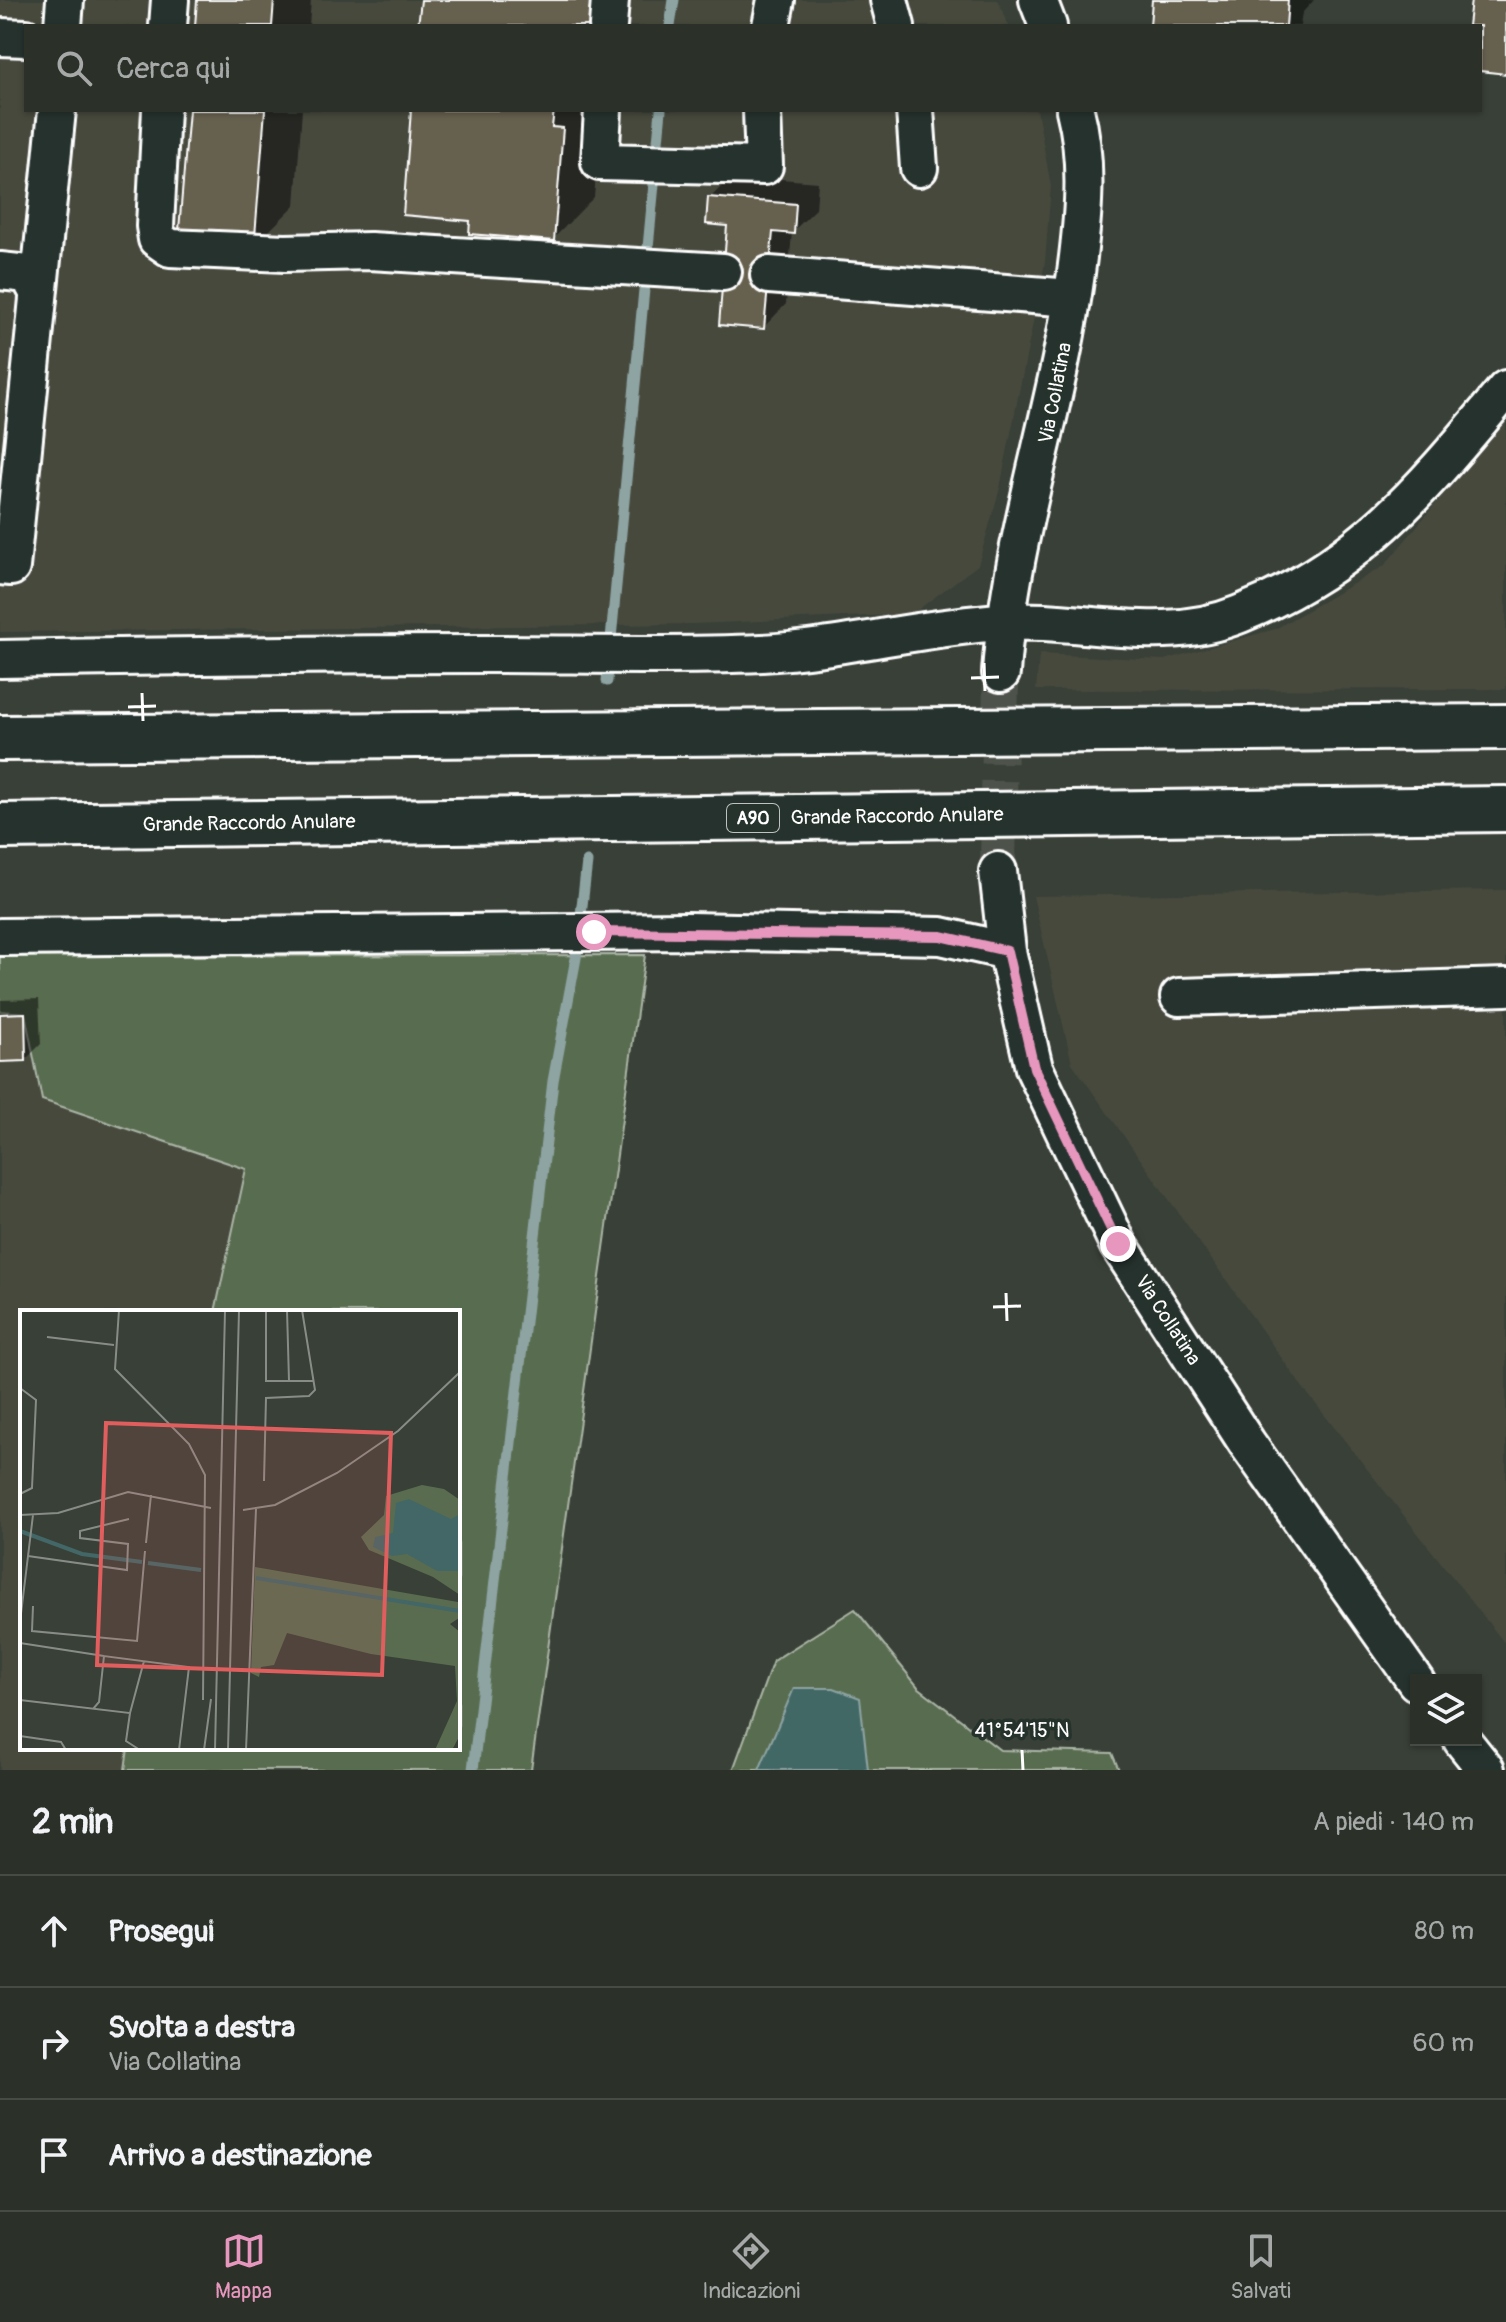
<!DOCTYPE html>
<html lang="it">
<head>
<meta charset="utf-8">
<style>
	:root { --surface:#2b3029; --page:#333831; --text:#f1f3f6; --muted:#a6a9a8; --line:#474b46; --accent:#e797bd }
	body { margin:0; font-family:Pangolin,sans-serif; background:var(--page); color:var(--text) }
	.controls { position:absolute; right:24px; bottom:24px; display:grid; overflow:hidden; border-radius:0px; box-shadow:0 2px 6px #0004 }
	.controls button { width:72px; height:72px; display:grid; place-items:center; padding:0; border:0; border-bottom:2px solid var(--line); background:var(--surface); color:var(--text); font:40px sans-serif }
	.stop { position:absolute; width:24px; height:24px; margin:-18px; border:6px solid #e797bd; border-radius:50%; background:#fff }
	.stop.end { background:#e797bd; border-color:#fff; box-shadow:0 2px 8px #0008 }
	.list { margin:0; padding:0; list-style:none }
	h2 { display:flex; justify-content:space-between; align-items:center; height:104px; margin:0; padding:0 32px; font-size:34px }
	h2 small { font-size:26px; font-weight:400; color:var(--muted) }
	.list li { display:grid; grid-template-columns:52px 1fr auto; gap:24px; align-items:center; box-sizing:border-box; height:112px; padding:0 32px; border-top:2px solid var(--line) }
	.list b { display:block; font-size:30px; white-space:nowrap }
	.list p { margin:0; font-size:26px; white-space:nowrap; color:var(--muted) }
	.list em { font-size:26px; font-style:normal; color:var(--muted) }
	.icon { flex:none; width:44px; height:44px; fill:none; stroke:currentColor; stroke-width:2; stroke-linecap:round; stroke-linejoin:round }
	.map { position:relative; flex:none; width:1506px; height:1770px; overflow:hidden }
	.search { position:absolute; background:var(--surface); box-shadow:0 2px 6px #0004; left:24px; right:24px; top:24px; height:88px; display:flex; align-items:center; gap:20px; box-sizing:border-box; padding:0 28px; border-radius:0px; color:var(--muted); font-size:30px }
	.sheet { height:440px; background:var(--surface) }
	nav { display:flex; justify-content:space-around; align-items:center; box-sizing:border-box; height:112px; border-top:2px solid var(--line); background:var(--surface); font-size:22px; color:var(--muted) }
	nav a { display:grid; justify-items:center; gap:4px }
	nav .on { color:var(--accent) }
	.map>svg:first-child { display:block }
</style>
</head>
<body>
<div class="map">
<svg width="1506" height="1770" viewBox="0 0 1506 1770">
	<rect width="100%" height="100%" fill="#394037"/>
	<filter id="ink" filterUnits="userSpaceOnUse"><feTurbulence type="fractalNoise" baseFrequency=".0125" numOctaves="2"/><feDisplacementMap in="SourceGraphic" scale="16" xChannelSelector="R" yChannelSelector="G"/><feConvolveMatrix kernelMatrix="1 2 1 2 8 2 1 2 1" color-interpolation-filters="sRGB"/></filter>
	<g filter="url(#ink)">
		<!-- built -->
		<path fill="#464a3e" d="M 0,0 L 998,0 L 1009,26 L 26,26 L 26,110 L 1037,110 L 1051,186 L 1045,262 L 1000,488 L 978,565 L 912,614 L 694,624 L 0,632 Z
			M 1506,419 L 1506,689 L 1036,690 L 1039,654 L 1164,660 L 1275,629 L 1384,566 Z
			M 1506,890 L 1506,1645 L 1300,1384 L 1072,1063 L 1033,896 Z
			M 0,1011 L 25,1013 L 43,1100 L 246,1168 L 215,1312 L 22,1312 L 22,1748 L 128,1748 L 125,1770 L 0,1770 Z"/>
		<!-- green -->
		<path fill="#596c50" stroke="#acb6a8" stroke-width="2" d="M 645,955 L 531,1770 L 125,1770 L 128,1748 L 458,1748 L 458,1312 L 215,1312 L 246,1169 L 42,1100 L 25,1013 L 0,1011 L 0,956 Z
			M 855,1609 L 918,1687 L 1000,1750 L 1112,1753 L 1119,1770 L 733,1770 L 773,1661 Z"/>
		<!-- water -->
		<path fill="#426766" stroke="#8ea4a3" stroke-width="2" d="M 794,1688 L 834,1688 L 860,1698 L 868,1770 L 759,1770 Z"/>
		<!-- shadow -->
		<path fill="#0007" d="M 200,0 L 311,0 L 309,26 L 197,26 Z
			M 423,0 L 630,0 L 628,21 L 624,26 L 420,26 Z
			M 1154,0 L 1314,0 L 1302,13 L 1300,26 L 1152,26 Z
			M 191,110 L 302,110 L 295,205 L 253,247 Z
			M 413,110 L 602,110 L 594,197 L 553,239 L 472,219 Z
			M 733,175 L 818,182 L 816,209 L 792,232 L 786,304 L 764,327 L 729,224 L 710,198 Z
			M 39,999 L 41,1044 L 26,1059 L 0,1060 L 0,1000 Z"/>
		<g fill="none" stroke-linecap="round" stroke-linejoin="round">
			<!-- stream -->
			<path stroke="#8ea4a3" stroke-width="11" d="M 670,26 L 674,0
				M 607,681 L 661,110
				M 473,1770 L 553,1081 L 576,958 L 587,862"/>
		</g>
		<!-- building -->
		<path fill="#66604f" stroke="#fff" stroke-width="2" d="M 197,0 L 274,0 L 272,26 L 195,26 Z
			M 421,0 L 593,0 L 591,26 L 418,26 Z
			M 1152,0 L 1288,0 L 1286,26 L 1150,26 Z
			M 1471,0 L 1506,0 L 1506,74 L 1480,71 L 1480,26 L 1468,26 Z
			M 189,110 L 265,110 L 254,249 L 178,242 Z
			M 411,110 L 554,110 L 552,127 L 563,128 L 554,241 L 469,234 L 470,221 L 403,215 Z
			M 708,197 L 796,204 L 794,234 L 773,232 L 764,329 L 719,325 L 727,226 L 706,224 Z
			M 25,1013 L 26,1061 L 0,1062 L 0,1014 Z"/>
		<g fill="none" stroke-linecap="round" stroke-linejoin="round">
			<!-- minor-tunnel -->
			<path stroke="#4d534b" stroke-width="36" stroke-dasharray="36 18" stroke-linecap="butt" d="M 998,871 L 1001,673"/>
			<defs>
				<path id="minor" d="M 889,0 L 896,26
					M 1038,0 L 1048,26
					M 63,26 L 65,0
					M 168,26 L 170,0
					M 608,26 L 610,0
					M 771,26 L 776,0
					M 0,37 L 26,38
					M 161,110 L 155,226 L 157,239 L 170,248 L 285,253 L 370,251 L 723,272
					M 603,110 L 600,162 L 764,166 L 762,110
					M 915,110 L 919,168
					M 0,271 L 28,274 L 38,292
					M 769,275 L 1072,298
					M 0,566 L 11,567 L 57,110
					M 0,659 C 163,656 326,654 490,654 C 580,654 672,657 762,653 C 842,649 921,627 1001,622 C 1081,617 1162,646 1240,614 C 1362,565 1424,487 1506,389
					M 1001,673 C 1010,538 1058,408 1076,273 C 1083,219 1089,163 1075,110
					M 998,871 L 1007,951 L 1034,1068 L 1118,1244 L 1247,1443 L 1416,1682
					M 0,937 L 688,931 L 941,936 L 1007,951
					M 1179,997 L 1506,987
					M 1462,1740 L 1486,1770"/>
				<path id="highway" d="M 0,738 L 1506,727
					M 0,826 L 1506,809"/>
			</defs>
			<!-- minor casing -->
			<use href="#minor" stroke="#fff" stroke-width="42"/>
			<!-- highway casing -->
			<use href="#highway" stroke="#fff" stroke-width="50"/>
			<!-- minor -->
			<use href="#minor" stroke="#26332d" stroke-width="36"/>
			<!-- highway -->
			<use href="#highway" stroke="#26332d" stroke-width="44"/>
		</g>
	</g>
	<g fill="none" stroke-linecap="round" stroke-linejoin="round" filter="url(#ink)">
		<!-- route -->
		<path stroke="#e797bd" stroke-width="10" d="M 594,932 L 941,936 L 1007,951 L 1034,1068 L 1118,1244"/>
	</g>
	<!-- ticks -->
	<path fill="none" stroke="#fff" stroke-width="3" d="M 984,663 L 985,691M 971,678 L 999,677M 142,693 L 143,721M 128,707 L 156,706M 1006,1293 L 1007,1321M 993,1307 L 1021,1306M 1022,1750 L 1023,1770"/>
	<g text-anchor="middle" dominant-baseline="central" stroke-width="7" stroke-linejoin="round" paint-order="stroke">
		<!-- shield labels -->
		<rect fill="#26332d" stroke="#bec2c0" stroke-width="2" x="727" y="804" width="52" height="28" rx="6"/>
		<g font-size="18" font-weight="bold" fill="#fff">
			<text x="753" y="818">A90</text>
		</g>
		<!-- street labels -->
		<g font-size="20" fill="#fff" stroke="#26332d">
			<text transform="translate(1055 393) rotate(-79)">Via Collatina</text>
			<text transform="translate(897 816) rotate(-1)">Grande Raccordo Anulare</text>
			<text transform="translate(249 823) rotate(-1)">Grande Raccordo Anulare</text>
			<text transform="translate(1168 1320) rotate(57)">Via Collatina</text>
		</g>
	</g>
	<!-- overview -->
	<g transform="translate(20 1310)">
		<rect width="440" height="440" fill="#394037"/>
		<path d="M 402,175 L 424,179 L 440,190 L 440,285 L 413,267 L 349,240 L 341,227 L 364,205 L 366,186 ZM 235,257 L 438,292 L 439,308 L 430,314 L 440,322 L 440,425 L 432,440 L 415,440 L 437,391 L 435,356 L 351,344 L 267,323 L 254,355 L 241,357 L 239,367 L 231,363 Z" fill="#596c50"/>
		<path d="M 389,189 L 431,209 L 440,204 L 440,261 L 417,261 L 387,244 L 372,246 L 353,237 L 355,227 L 373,223 L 376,193 Z" fill="#426766"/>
		<path fill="none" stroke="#426766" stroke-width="4" d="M 0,221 L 62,244 L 122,252M 128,253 L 181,260M 236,268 L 440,301"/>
		<path fill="none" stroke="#888c87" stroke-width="2" d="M 99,0 L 95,59 L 169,134 L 185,165 L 183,390M 246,0 L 246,71 L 294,71M 267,0 L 269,71M 27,27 L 94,35M 0,78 L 16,90 L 12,178 L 0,184M 244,171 L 246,88 L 289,86 L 295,80 L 282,0M 223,200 L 255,195 L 317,163 L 378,121 L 440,62M 0,205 L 38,203 L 108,182 L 191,198M 126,233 L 131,185M 8,246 L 107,260 L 108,234 L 60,228 L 60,221 L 109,209M 13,296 L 12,321 L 117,331 L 125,241M 0,312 L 13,205M 0,333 L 84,346M 0,390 L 110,403 L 106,431 L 120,440M 73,399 L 79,392 L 84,346 L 169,357 L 159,440M 110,403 L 124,351M 0,426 L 41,432 L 46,440M 184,440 L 191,389M 195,440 L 205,0M 208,440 L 219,0M 226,440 L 236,199"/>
		<path fill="#e05e5e" fill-opacity="0.15" stroke="#e05e5e" stroke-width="4" d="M 86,113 L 371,123 L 362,365 L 77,355 Z"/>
		<rect width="440" height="440" fill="none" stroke="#fff" stroke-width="4"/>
	</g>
	<g font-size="20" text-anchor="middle" fill="#fff" stroke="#26332d" stroke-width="7" stroke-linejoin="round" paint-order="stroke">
		<text x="1022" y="1737">41°54'15"N</text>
	</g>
</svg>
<div class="controls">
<button><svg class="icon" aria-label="layers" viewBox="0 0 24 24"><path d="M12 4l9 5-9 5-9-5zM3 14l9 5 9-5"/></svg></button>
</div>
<div class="stop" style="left:594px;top:932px"></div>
<div class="stop end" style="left:1118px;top:1244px"></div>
<div class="search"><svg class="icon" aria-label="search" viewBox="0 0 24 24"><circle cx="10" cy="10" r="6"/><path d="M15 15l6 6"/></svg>Cerca qui</div>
</div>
<section class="sheet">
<h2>2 min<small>A piedi · 140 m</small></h2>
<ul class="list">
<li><svg class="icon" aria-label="ahead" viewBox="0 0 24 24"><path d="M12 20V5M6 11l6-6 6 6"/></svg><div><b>Prosegui</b></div><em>80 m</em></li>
<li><svg class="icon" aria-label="right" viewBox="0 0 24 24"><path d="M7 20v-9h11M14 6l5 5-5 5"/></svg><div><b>Svolta a destra</b><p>Via Collatina</p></div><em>60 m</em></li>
<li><svg class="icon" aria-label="arrive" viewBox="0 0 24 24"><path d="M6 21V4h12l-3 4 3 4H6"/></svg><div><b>Arrivo a destinazione</b></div></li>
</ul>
</section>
<nav>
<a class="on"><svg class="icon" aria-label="map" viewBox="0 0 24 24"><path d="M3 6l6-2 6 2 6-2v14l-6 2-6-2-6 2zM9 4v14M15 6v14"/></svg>Mappa</a>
<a><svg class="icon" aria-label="directions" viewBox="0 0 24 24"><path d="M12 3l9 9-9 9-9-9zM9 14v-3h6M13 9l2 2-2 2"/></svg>Indicazioni</a>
<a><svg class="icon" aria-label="saved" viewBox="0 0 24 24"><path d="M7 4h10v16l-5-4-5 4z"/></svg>Salvati</a>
</nav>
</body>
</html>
